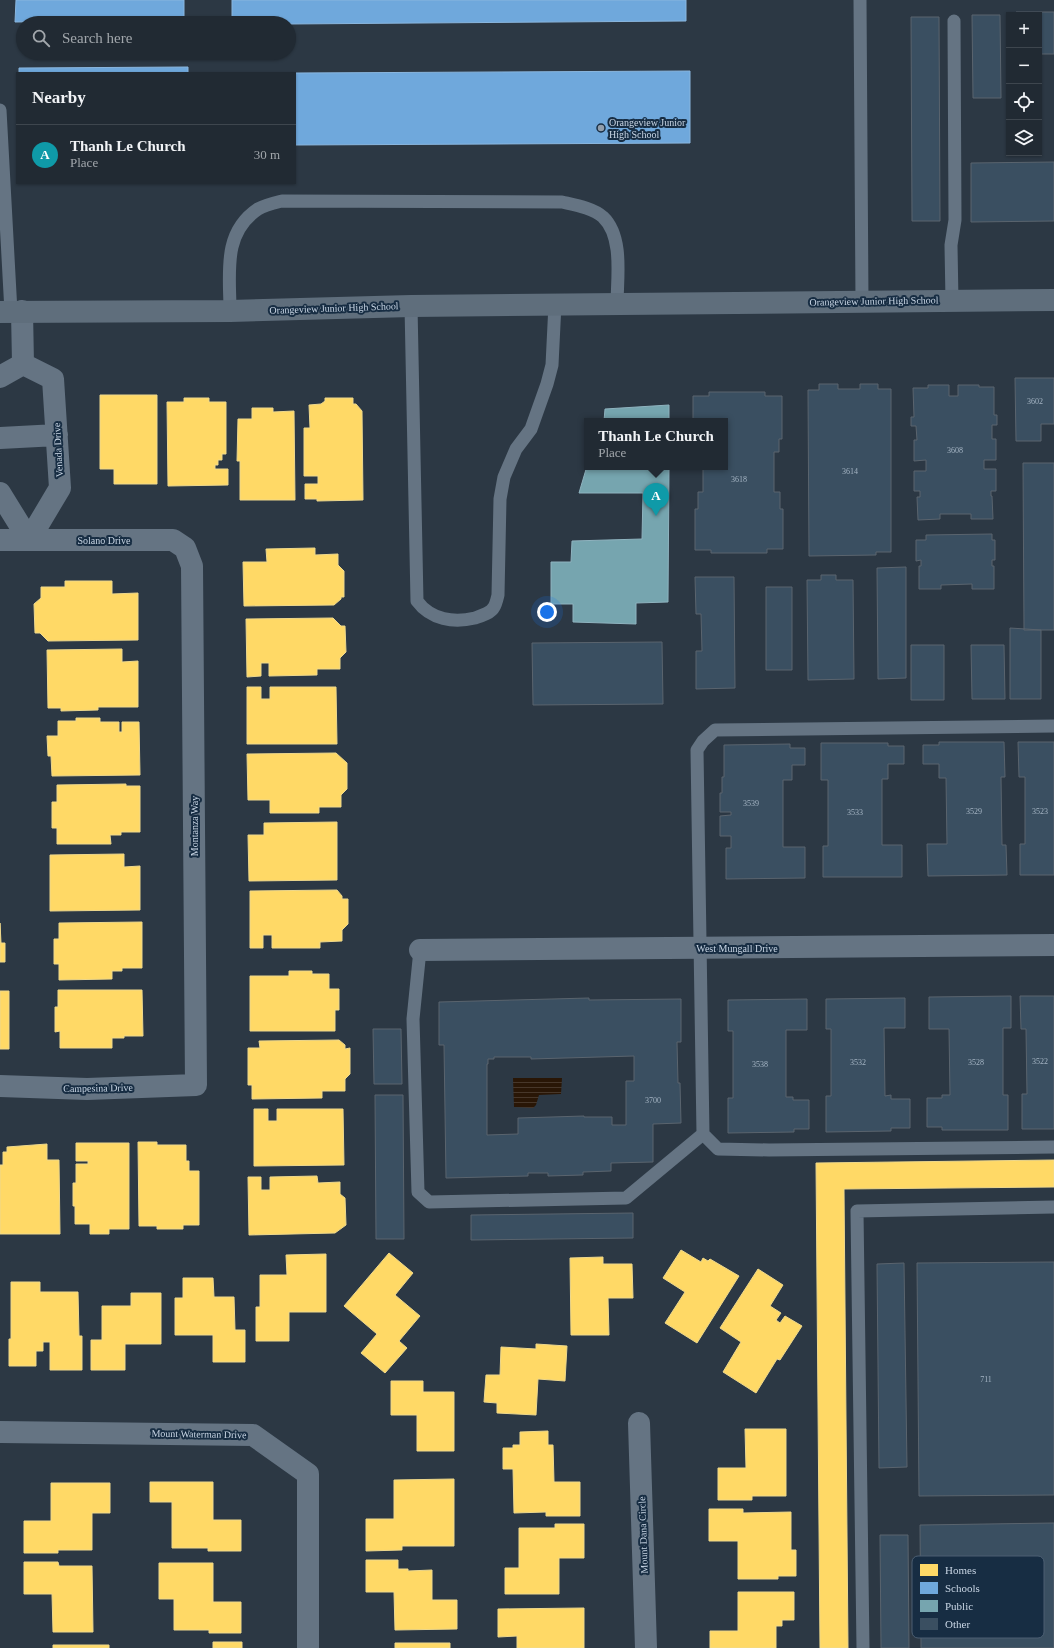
<!DOCTYPE html>
<html lang="en">
<head>
<meta charset="utf-8">
<style>
	:root { --surface:#212a33; --page:#2d363f; --text:#f1f3f6; --muted:#a2a7ac; --line:#3e464e; --accent:#919eac }
	body { margin:0; font-family:Georgia,serif; background:var(--page); color:var(--text) }
	.controls { position:absolute; right:12px; top:12px; display:grid; overflow:hidden; border-radius:0px; box-shadow:0 1px 3px #0004 }
	.controls button { width:36px; height:36px; display:grid; place-items:center; padding:0; border:0; border-bottom:1px solid var(--line); background:var(--surface); color:var(--text); font:20px sans-serif }
	.you { position:absolute; left:547px; top:612px; width:14px; height:14px; margin:-10px; border:3px solid #fff; border-radius:50%; background:#1a73e8; box-shadow:0 0 0 6px #1a73e833 }
	.badge { display:grid; place-items:center; width:26px; height:26px; border-radius:50%; background:var(--accent); color:#fff; font-size:13px; font-weight:700 }
	.pin { position:absolute; translate:-50% -33px; filter:drop-shadow(0 1px 2px #0008) }
	.pin::after { content:''; position:absolute; top:21px; width:14px; height:12px; background:inherit; clip-path:polygon(0 0,100% 0,50% 100%) }
	.popup { position:absolute; left:584px; top:418px; width:144px; height:52px; box-sizing:border-box; display:grid; place-content:center; border-radius:0px; background:var(--surface); filter:drop-shadow(0 1px 3px #0005); font-size:13px; white-space:nowrap; color:var(--muted) }
	.popup b { font-size:15px; color:var(--text) }
	.popup::after { content:''; position:absolute; left:50%; top:100%; margin-left:-8px; border:8px solid transparent; border-top-color:var(--surface) }
	.list { margin:0; padding:0; list-style:none }
	h2 { display:flex; justify-content:space-between; align-items:center; height:52px; margin:0; padding:0 16px; font-size:17px }
	h2 small { font-size:13px; font-weight:400; color:var(--muted) }
	.list li { display:grid; grid-template-columns:26px 1fr auto; gap:12px; align-items:center; box-sizing:border-box; height:60px; padding:0 16px; border-top:1px solid var(--line) }
	.list b { display:block; font-size:15px; white-space:nowrap }
	.list p { margin:0; font-size:13px; white-space:nowrap; color:var(--muted) }
	.list em { font-size:13px; font-style:normal; color:var(--muted) }
	.icon { flex:none; width:22px; height:22px; fill:none; stroke:currentColor; stroke-width:2; stroke-linecap:round; stroke-linejoin:round }
	.map { position:relative; flex:none; width:1054px; height:1648px; overflow:hidden }
	.search { position:absolute; background:var(--surface); box-shadow:0 1px 3px #0004; left:16px; top:16px; width:280px; height:44px; display:flex; align-items:center; gap:10px; box-sizing:border-box; padding:0 14px; border-radius:22px; color:var(--muted); font-size:15px }
	.panel { position:absolute; background:var(--surface); box-shadow:0 1px 3px #0004; left:16px; top:72px; width:280px; height:112px; border-radius:0px }
	.map>svg:first-child { display:block }
</style>
</head>
<body>
<div class="map">
<svg width="1054" height="1648" viewBox="0 0 1054 1648">
	<defs>
		<pattern id="water-rules" width="6" height="5" patternUnits="userSpaceOnUse"><rect width="6" height="5" fill="#291606"/><path d="M0 2.5h6" fill="none" stroke="#47372a"/></pattern>
	</defs>
	<rect width="100%" height="100%" fill="#2c3844"/>
	<!-- water -->
	<path fill="url(#water-rules)" d="M 513,1078 L 562,1078 L 561,1094 L 539,1095 L 536,1105 L 533,1108 L 514,1107 Z"/>
	<!-- homes -->
	<path fill="#ffd966" stroke="#eed88c" d="M 100,395 L 157,395 L 157,484 L 114,484 L 114,469 L 100,469 Z
		M 184,398 L 209,398 L 209,402 L 226,402 L 226,454 L 222,454 L 222,460 L 218,460 L 218,465 L 215,465 L 215,469 L 228,469 L 228,485 L 168,486 L 167,402 L 184,402 Z
		M 325,398 L 353,398 L 353,404 L 356,404 L 362,411 L 363,500 L 317,501 L 317,499 L 305,499 L 305,484 L 318,484 L 318,476 L 304,476 L 304,428 L 310,428 L 309,405 L 321,404 L 325,401 Z
		M 252,408 L 273,408 L 273,412 L 294,411 L 295,500 L 240,500 L 240,461 L 237,461 L 238,419 L 252,419 Z
		M 315,548 L 315,555 L 338,554 L 338,565 L 344,571 L 344,597 L 341,597 L 341,599 L 334,605 L 244,606 L 243,562 L 267,562 L 266,549 Z
		M 65,581 L 112,581 L 112,594 L 138,593 L 138,640 L 48,641 L 40,633 L 35,633 L 34,604 L 41,598 L 41,587 L 65,587 Z
		M 333,618 L 341,626 L 345,626 L 346,652 L 340,658 L 340,669 L 317,669 L 317,675 L 269,676 L 269,663 L 261,663 L 261,676 L 247,677 L 246,619 Z
		M 122,649 L 122,662 L 138,661 L 138,707 L 98,707 L 98,710 L 61,711 L 61,708 L 48,708 L 47,650 Z
		M 247,687 L 261,687 L 261,699 L 270,699 L 270,687 L 336,687 L 337,744 L 247,744 Z
		M 76,718 L 100,718 L 100,722 L 119,722 L 119,732 L 122,732 L 122,722 L 139,722 L 140,775 L 52,776 L 51,756 L 48,756 L 47,736 L 58,736 L 58,721 L 76,721 Z
		M 336,753 L 347,763 L 347,789 L 341,795 L 341,807 L 319,807 L 319,813 L 270,813 L 270,800 L 248,800 L 247,754 Z
		M 126,784 L 126,786 L 140,786 L 140,832 L 121,832 L 121,835 L 110,835 L 111,844 L 57,844 L 57,828 L 52,828 L 52,802 L 57,802 L 57,785 Z
		M 337,822 L 337,880 L 249,881 L 248,835 L 264,835 L 264,823 Z
		M 124,854 L 124,867 L 140,866 L 140,910 L 50,911 L 50,855 Z
		M 337,890 L 342,896 L 342,899 L 348,899 L 348,924 L 342,930 L 342,941 L 320,942 L 320,948 L 272,948 L 272,935 L 263,935 L 263,948 L 250,948 L 250,891 Z
		M 142,922 L 142,968 L 122,968 L 122,971 L 112,971 L 112,979 L 59,980 L 59,964 L 54,964 L 54,939 L 59,939 L 59,923 Z
		M 0,923 L 1,943 L 5,943 L 5,962 L 0,962 Z
		M 289,971 L 312,971 L 312,974 L 329,974 L 329,989 L 339,989 L 339,1010 L 335,1010 L 335,1031 L 250,1031 L 250,976 L 289,976 Z
		M 58,990 L 142,990 L 143,1036 L 124,1036 L 124,1038 L 112,1038 L 112,1048 L 60,1048 L 60,1031 L 55,1032 L 55,1007 L 58,1007 Z
		M 0,991 L 9,991 L 9,1049 L 0,1049 Z
		M 339,1040 L 345,1045 L 345,1049 L 350,1048 L 350,1074 L 345,1079 L 345,1091 L 322,1091 L 322,1098 L 252,1099 L 252,1085 L 248,1085 L 248,1048 L 260,1048 L 259,1041 Z
		M 254,1109 L 268,1109 L 268,1121 L 277,1121 L 277,1109 L 343,1109 L 344,1165 L 254,1166 Z
		M 138,1142 L 157,1142 L 157,1145 L 186,1145 L 186,1161 L 189,1161 L 189,1171 L 199,1171 L 199,1225 L 183,1225 L 183,1229 L 157,1229 L 157,1226 L 139,1226 Z
		M 76,1143 L 129,1143 L 129,1229 L 109,1229 L 109,1234 L 90,1234 L 90,1224 L 75,1224 L 75,1206 L 73,1206 L 73,1183 L 76,1183 L 76,1164 L 88,1164 L 88,1161 L 76,1161 Z
		M 47,1144 L 47,1160 L 59,1160 L 60,1234 L 0,1234 L 0,1165 L 3,1165 L 3,1152 L 7,1152 L 7,1147 Z
		M 1054,1160 L 1054,1187 L 844,1189 L 848,1648 L 820,1648 L 816,1163 Z
		M 317,1176 L 318,1183 L 340,1182 L 340,1194 L 345,1198 L 346,1225 L 335,1233 L 249,1235 L 248,1177 L 261,1177 L 261,1190 L 270,1190 L 270,1177 Z
		M 681,1250 L 701,1262 L 703,1258 L 708,1261 L 710,1259 L 739,1276 L 697,1343 L 665,1323 L 685,1292 L 663,1278 Z
		M 389,1253 L 413,1273 L 395,1295 L 420,1316 L 399,1341 L 407,1348 L 385,1373 L 361,1353 L 377,1334 L 344,1306 Z
		M 326,1254 L 326,1312 L 289,1312 L 289,1341 L 256,1341 L 256,1307 L 260,1307 L 260,1275 L 287,1275 L 286,1255 Z
		M 603,1257 L 603,1264 L 632,1264 L 633,1298 L 608,1298 L 609,1335 L 571,1335 L 570,1258 Z
		M 758,1269 L 783,1285 L 770,1306 L 781,1313 L 776,1320 L 780,1323 L 785,1316 L 802,1326 L 780,1360 L 777,1359 L 756,1393 L 723,1372 L 741,1342 L 720,1328 Z
		M 183,1278 L 213,1278 L 214,1297 L 234,1297 L 235,1330 L 245,1330 L 245,1362 L 213,1362 L 213,1335 L 175,1335 L 175,1298 L 183,1298 Z
		M 11,1282 L 40,1282 L 40,1292 L 78,1292 L 79,1336 L 82,1336 L 82,1370 L 50,1370 L 50,1342 L 43,1342 L 43,1351 L 36,1351 L 36,1366 L 9,1366 L 9,1339 L 11,1339 Z
		M 131,1293 L 161,1293 L 161,1344 L 125,1344 L 125,1370 L 91,1370 L 91,1340 L 102,1340 L 102,1306 L 131,1306 Z
		M 536,1344 L 567,1346 L 565,1381 L 538,1379 L 536,1415 L 497,1413 L 497,1403 L 484,1402 L 486,1375 L 500,1375 L 501,1347 L 536,1349 Z
		M 391,1381 L 423,1381 L 423,1392 L 454,1392 L 454,1451 L 417,1451 L 417,1415 L 391,1415 Z
		M 745,1429 L 786,1429 L 786,1496 L 752,1496 L 752,1500 L 718,1500 L 718,1468 L 746,1468 Z
		M 548,1431 L 548,1445 L 553,1445 L 554,1482 L 580,1482 L 580,1516 L 546,1516 L 546,1512 L 514,1513 L 513,1469 L 503,1469 L 503,1448 L 513,1448 L 513,1445 L 520,1445 L 520,1432 Z
		M 454,1479 L 454,1546 L 402,1546 L 402,1550 L 366,1551 L 366,1519 L 394,1519 L 394,1480 Z
		M 150,1482 L 213,1482 L 213,1520 L 241,1520 L 241,1551 L 208,1551 L 208,1548 L 172,1548 L 172,1502 L 150,1502 Z
		M 51,1483 L 110,1483 L 110,1513 L 92,1513 L 92,1550 L 58,1550 L 58,1553 L 24,1553 L 24,1521 L 51,1521 Z
		M 709,1509 L 743,1509 L 743,1513 L 791,1512 L 791,1550 L 796,1550 L 796,1576 L 778,1576 L 778,1579 L 738,1579 L 738,1541 L 709,1541 Z
		M 555,1524 L 584,1524 L 584,1558 L 559,1558 L 559,1594 L 505,1594 L 505,1568 L 519,1568 L 519,1528 L 555,1528 Z
		M 366,1560 L 398,1560 L 398,1569 L 408,1569 L 408,1571 L 432,1570 L 432,1600 L 457,1600 L 457,1629 L 395,1630 L 394,1592 L 366,1592 Z
		M 24,1562 L 58,1562 L 59,1566 L 92,1566 L 93,1632 L 53,1632 L 52,1594 L 24,1594 Z
		M 159,1563 L 213,1563 L 213,1602 L 241,1602 L 241,1633 L 209,1633 L 209,1630 L 174,1630 L 174,1599 L 159,1599 Z
		M 738,1592 L 794,1592 L 794,1620 L 782,1620 L 782,1626 L 776,1626 L 776,1648 L 710,1648 L 710,1631 L 738,1631 Z
		M 584,1608 L 584,1648 L 517,1648 L 517,1636 L 498,1637 L 498,1609 Z
		M 213,1642 L 242,1642 L 242,1648 L 213,1648 Z
		M 395,1643 L 450,1643 L 450,1648 L 395,1648 Z
		M 53,1645 L 109,1645 L 109,1648 L 53,1648 Z"/>
	<!-- schools -->
	<path fill="#6fa8dc" stroke="#8ab6de" d="M 16,0 L 184,0 L 184,20 L 15,22 Z
		M 232,0 L 686,0 L 686,21 L 289,24 L 289,23 L 232,23 Z
		M 188,67 L 188,73 L 19,73 L 19,68 Z
		M 690,71 L 690,143 L 295,145 L 295,73 Z"/>
	<!-- public -->
	<path fill="#76a5af" stroke="#8fb3bf" d="M 669,405 L 669,421 L 604,421 L 605,409 Z
		M 587,466 L 587,467 L 669,467 L 668,602 L 636,603 L 636,624 L 573,622 L 573,604 L 551,604 L 551,562 L 571,562 L 572,541 L 642,539 L 643,493 L 579,493 Z"/>
	<!-- building -->
	<path fill="#3a4f61" stroke="#5a646e" fill-rule="evenodd" d="M 1016,12 L 1054,12 L 1054,54 L 1039,54 L 1039,15 L 1016,15 Z
		M 972,15 L 1000,15 L 1001,98 L 973,98 Z
		M 911,17 L 939,17 L 940,221 L 912,221 Z
		M 1054,162 L 1054,221 L 971,222 L 971,163 Z
		M 1015,378 L 1054,378 L 1054,424 L 1041,424 L 1041,441 L 1016,441 Z
		M 819,384 L 838,384 L 838,389 L 860,389 L 860,384 L 878,384 L 878,389 L 891,389 L 891,552 L 876,552 L 876,555 L 809,556 L 808,390 L 819,390 Z
		M 928,385 L 949,385 L 949,396 L 958,396 L 958,385 L 979,385 L 979,387 L 994,387 L 994,415 L 997,415 L 997,425 L 992,425 L 992,439 L 996,439 L 996,460 L 984,460 L 984,469 L 996,469 L 996,491 L 991,491 L 991,496 L 992,496 L 993,519 L 971,519 L 971,514 L 940,514 L 940,519 L 918,520 L 917,497 L 920,497 L 920,491 L 914,491 L 914,471 L 926,471 L 926,460 L 914,461 L 914,440 L 917,440 L 916,426 L 911,426 L 911,417 L 914,417 L 913,388 L 928,388 Z
		M 709,392 L 765,392 L 765,396 L 782,396 L 782,439 L 779,439 L 779,452 L 774,452 L 774,492 L 780,492 L 780,509 L 783,509 L 783,549 L 767,549 L 767,553 L 711,553 L 711,550 L 695,550 L 695,509 L 698,509 L 698,492 L 703,492 L 703,467 L 725,467 L 725,421 L 693,421 L 693,396 L 709,396 Z
		M 1023,463 L 1054,463 L 1054,630 L 1024,630 Z
		M 992,534 L 992,540 L 995,540 L 995,560 L 992,560 L 992,566 L 994,566 L 994,589 L 972,589 L 972,584 L 941,585 L 941,589 L 919,589 L 919,566 L 921,566 L 921,560 L 916,561 L 916,540 L 926,540 L 926,535 Z
		M 906,567 L 906,678 L 878,679 L 877,568 Z
		M 821,575 L 836,575 L 836,580 L 853,580 L 854,679 L 808,680 L 807,580 L 821,580 Z
		M 695,577 L 734,577 L 735,688 L 696,689 L 696,651 L 702,651 L 701,614 L 696,614 Z
		M 766,587 L 792,587 L 792,670 L 766,670 Z
		M 1010,628 L 1041,630 L 1041,699 L 1010,699 Z
		M 662,642 L 663,704 L 533,705 L 532,643 Z
		M 911,645 L 944,645 L 944,700 L 911,700 Z
		M 971,645 L 1004,645 L 1005,699 L 972,699 Z
		M 939,742 L 1004,742 L 1005,777 L 1001,777 L 1002,845 L 1006,845 L 1007,875 L 928,876 L 927,844 L 947,844 L 946,778 L 939,778 L 939,764 L 923,764 L 923,745 L 939,745 Z
		M 1018,742 L 1054,742 L 1054,875 L 1020,875 L 1020,844 L 1025,844 L 1025,777 L 1019,777 Z
		M 821,743 L 888,743 L 888,746 L 904,746 L 904,764 L 888,764 L 888,779 L 882,779 L 882,845 L 902,845 L 902,877 L 823,877 L 823,846 L 828,846 L 828,780 L 821,780 Z
		M 790,744 L 790,748 L 805,748 L 805,765 L 792,765 L 792,780 L 783,780 L 783,847 L 805,847 L 805,878 L 726,879 L 726,848 L 731,848 L 731,836 L 720,836 L 720,816 L 731,815 L 731,812 L 720,812 L 720,793 L 722,793 L 722,777 L 724,777 L 724,745 Z
		M 1011,996 L 1011,1028 L 1003,1028 L 1003,1095 L 1008,1095 L 1008,1130 L 942,1130 L 942,1127 L 927,1127 L 927,1098 L 942,1098 L 942,1095 L 950,1095 L 949,1029 L 929,1029 L 929,997 Z
		M 1020,996 L 1054,996 L 1054,1129 L 1022,1129 L 1022,1094 L 1027,1094 L 1026,1029 L 1021,1029 Z
		M 589,998 L 589,1000 L 681,999 L 681,1042 L 677,1042 L 678,1083 L 680,1083 L 681,1123 L 653,1124 L 653,1162 L 611,1163 L 611,1171 L 583,1172 L 583,1175 L 548,1176 L 548,1173 L 528,1173 L 528,1176 L 446,1178 L 444,1045 L 439,1045 L 439,1002 ZM 634,1056 L 634,1081 L 626,1081 L 626,1125 L 612,1125 L 612,1117 L 584,1117 L 584,1116 L 518,1118 L 518,1134 L 487,1135 L 487,1064 L 488,1064 L 488,1059 L 494,1059 L 494,1057 L 531,1057 L 531,1059 Z
		M 905,998 L 905,1028 L 884,1028 L 885,1096 L 891,1095 L 891,1099 L 910,1099 L 910,1128 L 891,1128 L 891,1131 L 826,1132 L 826,1096 L 831,1096 L 831,1029 L 826,1029 L 826,999 Z
		M 807,999 L 807,1030 L 786,1030 L 786,1097 L 793,1097 L 793,1100 L 809,1100 L 809,1129 L 794,1129 L 794,1132 L 728,1133 L 728,1098 L 733,1098 L 733,1031 L 728,1031 L 728,1000 Z
		M 373,1029 L 401,1029 L 402,1084 L 374,1084 Z
		M 375,1095 L 403,1095 L 404,1239 L 376,1239 Z
		M 633,1213 L 633,1238 L 471,1240 L 471,1215 Z
		M 1054,1262 L 1054,1495 L 919,1496 L 917,1263 Z
		M 904,1263 L 907,1467 L 879,1468 L 877,1264 Z
		M 1054,1523 L 1054,1648 L 921,1648 L 920,1525 Z
		M 880,1535 L 908,1535 L 909,1648 L 881,1648 Z"/>
	<g fill="none" stroke-linecap="round" stroke-linejoin="round">
		<!-- lane -->
		<path stroke="#657483" stroke-width="13" d="M 860,0 L 862,302
			M 0,110 L 11,312
			M 952,301 L 951,245 L 955,220 L 954,21
			M 411,306 L 417,601 C 431,620 454,623 475,618 C 481,616 491,613 494,607 C 496,604 497,599 498,595 L 500,499 L 504,477 L 516,449 L 531,429 L 547,384 L 552,365 L 555,304
			M 230,311 C 230,274 222,233 258,209 C 265,205 274,203 282,201 L 562,202 C 575,205 593,208 603,217 C 624,237 617,279 617,305
			M 1054,726 L 715,730 L 703,741 L 697,750 L 703,1134 L 718,1149 L 769,1150 L 1054,1147
			M 420,950 L 413,1019 L 418,1192 L 429,1202 L 626,1198 L 703,1134
			M 863,1648 L 857,1211 L 1054,1207"/>
		<!-- street -->
		<path stroke="#657483" stroke-width="22" d="M 22,311 L 23,364
			M 23,364 L 53,379 L 60,488 L 29,540
			M 0,377 L 23,364
			M 0,438 L 57,435
			M 0,493 L 29,540
			M 0,540 L 173,540 L 185,548 L 192,566 L 196,1085 L 87,1089 L 0,1086
			M 420,950 L 1054,945
			M 639,1423 L 646,1648
			M 0,1432 L 253,1435 L 308,1474 L 308,1648"/>
		<!-- secondary -->
		<path stroke="#5f6e7c" stroke-width="22" d="M 0,312 L 230,311 L 411,306 L 1054,300"/>
	</g>
	<!-- markers -->
	<circle fill="#919eac" stroke="#172d43" stroke-width="1.5" cx="601" cy="128" r="4"/>
	<g text-anchor="middle" dominant-baseline="central" stroke-width="4" stroke-linejoin="round" paint-order="stroke">
		<!-- number labels -->
		<g font-size="8" fill="#a4b4c3">
			<text x="1035" y="401">3602</text>
			<text x="955" y="450">3608</text>
			<text x="850" y="471">3614</text>
			<text x="739" y="479">3618</text>
			<text x="751" y="803">3539</text>
			<text x="974" y="811">3529</text>
			<text x="1040" y="811">3523</text>
			<text x="855" y="812">3533</text>
			<text x="1040" y="1061">3522</text>
			<text x="858" y="1062">3532</text>
			<text x="976" y="1062">3528</text>
			<text x="760" y="1064">3538</text>
			<text x="653" y="1100">3700</text>
			<text x="986" y="1379">711</text>
		</g>
		<!-- poi labels -->
		<g font-size="10" fill="#c8d5e4" stroke="#172d43" text-anchor="start">
			<text x="609" y="122">Orangeview Junior<tspan x="609" dy="12">High School</tspan></text>
		</g>
		<!-- street labels -->
		<g font-size="10" fill="#c8d5e4" stroke="#172d43">
			<text transform="translate(874 301) rotate(-1)">Orangeview Junior High School</text>
			<text transform="translate(334 308) rotate(-2)">Orangeview Junior High School</text>
			<text transform="translate(58 450) rotate(-93)">Venada Drive</text>
			<text x="104" y="540">Solano Drive</text>
			<text transform="translate(194 826) rotate(-90)">Montanza Way</text>
			<text x="737" y="948">West Mungall Drive</text>
			<text transform="translate(98 1088) rotate(-1)">Campesina Drive</text>
			<text transform="translate(199 1434) rotate(1)">Mount Waterman Drive</text>
			<text transform="translate(643 1535) rotate(-92)">Mount Dana Circle</text>
		</g>
	</g>
	<!-- legend -->
	<rect x="912" y="1556" width="132" height="82" rx="6" fill="#172d43" stroke="#4c5f73" stroke-width="1"/>
	<rect x="920" y="1564" width="18" height="12" fill="#ffd966"/>
	<rect x="920" y="1582" width="18" height="12" fill="#6fa8dc"/>
	<rect x="920" y="1600" width="18" height="12" fill="#76a5af"/>
	<rect x="920" y="1618" width="18" height="12" fill="#3a4f61"/>
	<g font-size="11" fill="#c8d5e4">
		<text x="945" y="1574">Homes</text>
		<text x="945" y="1592">Schools</text>
		<text x="945" y="1610">Public</text>
		<text x="945" y="1628">Other</text>
	</g>
</svg>
<div class="controls">
<button>+</button>
<button>−</button>
<button><svg class="icon" aria-label="locate" viewBox="0 0 24 24"><circle cx="12" cy="12" r="6"/><path d="M12 2v4M12 18v4M2 12h4M18 12h4"/></svg></button>
<button><svg class="icon" aria-label="layers" viewBox="0 0 24 24"><path d="M12 4l9 5-9 5-9-5zM3 14l9 5 9-5"/></svg></button>
</div>
<div class="you"></div>
<div class="pin badge" style="left:656px;top:516px;background:#0f9aa8">A</div>
<div class="popup"><b>Thanh Le Church</b>Place</div>
<div class="search"><svg class="icon" aria-label="search" viewBox="0 0 24 24"><circle cx="10" cy="10" r="6"/><path d="M15 15l6 6"/></svg>Search here</div>
<section class="panel">
<h2>Nearby<small></small></h2>
<ul class="list">
<li><span class="badge" style="background:#0f9aa8">A</span><div><b>Thanh Le Church</b><p>Place</p></div><em>30 m</em></li>
</ul>
</section>
</div>
</body>
</html>
